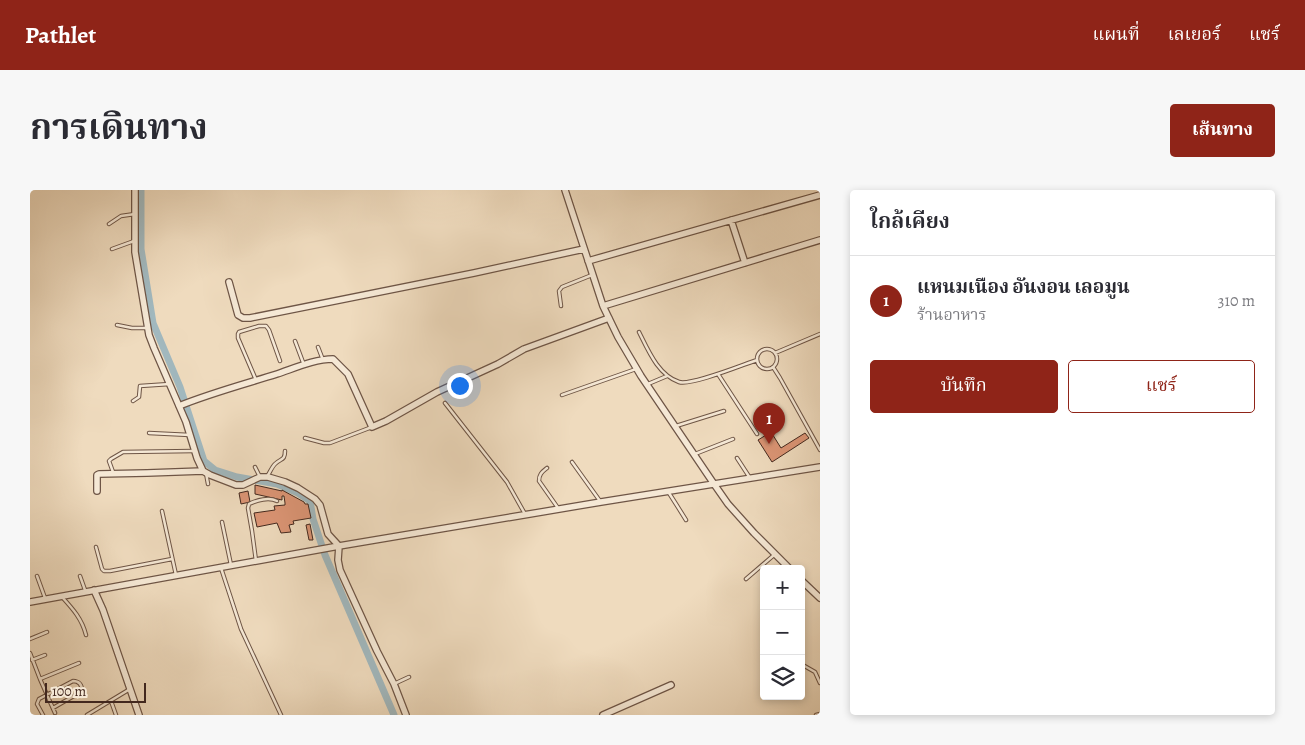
<!DOCTYPE html>
<html lang="th">
<head>
<meta charset="utf-8">
<style>
	:root { --surface:#fff; --page:#f7f7f7; --text:#2b2b33; --muted:#7c7c81; --line:#e1e1e2; --accent:#8f2418 }
	body { margin:0; font-family:Alegreya,"Noto Serif Thai",serif; background:var(--page); color:var(--text) }
	.controls { position:absolute; right:15px; bottom:15px; display:grid; overflow:hidden; border-radius:5px; box-shadow:0 2px 8px #0003 }
	.controls button { width:45px; height:45px; display:grid; place-items:center; padding:0; border:0; border-bottom:1px solid var(--line); background:var(--surface); color:var(--text); font:25px sans-serif }
	.scale { position:absolute; left:15px; bottom:12px; width:101px; box-sizing:border-box; padding-left:5px; border:2px solid #43281e; border-top:0; font-size:14px; line-height:18px; white-space:nowrap; color:#43281e; -webkit-text-stroke:4px #f5e8d5; paint-order:stroke }
	.you { position:absolute; left:429px; top:195px; width:18px; height:18px; margin:-12px; border:4px solid #fff; border-radius:50%; background:#1a73e8; box-shadow:0 0 0 8px #1a73e833 }
	.badge { display:grid; place-items:center; width:32px; height:32px; border-radius:50%; background:var(--accent); color:#fff; font-size:16px; font-weight:700 }
	.pin { position:absolute; translate:-50% -41px; filter:drop-shadow(0 1px 2px #0008) }
	.pin::after { content:''; position:absolute; top:26px; width:18px; height:15px; background:inherit; clip-path:polygon(0 0,100% 0,50% 100%) }
	.list { margin:0; padding:0; list-style:none }
	h2 { display:flex; justify-content:space-between; align-items:center; height:65px; margin:0; padding:0 20px; font-size:21px }
	h2 small { font-size:16px; font-weight:400; color:var(--muted) }
	.list li { display:grid; grid-template-columns:32px 1fr auto; gap:15px; align-items:center; box-sizing:border-box; height:90px; padding:0 20px; border-top:1px solid var(--line) }
	.list b { display:block; font-size:19px; white-space:nowrap }
	.list p { margin:0; font-size:16px; white-space:nowrap; color:var(--muted) }
	.list em { font-size:16px; font-style:normal; color:var(--muted) }
	.actions { display:flex; gap:10px; padding:15px 20px }
	.actions a { flex:1; padding:11px 0; border:1px solid var(--accent); border-radius:5px; text-align:center; font-size:18px; color:var(--accent) }
	.actions .main { background:var(--accent); color:#fff }
	.icon { flex:none; width:28px; height:28px; fill:none; stroke:currentColor; stroke-width:2; stroke-linecap:round; stroke-linejoin:round }
	.map { position:relative; flex:none; width:790px; height:525px; overflow:hidden; border-radius:5px }
	header { display:flex; align-items:center; gap:30px; box-sizing:border-box; height:70px; padding:0 25px; background:var(--accent); color:#fff }
	header strong { font-size:24px }
	nav { display:flex; gap:28px; margin-inline-start:auto; font-size:18px }
	.intro { display:flex; align-items:center; justify-content:space-between; box-sizing:border-box; height:120px; padding:0 30px }
	h1 { margin:0; font-size:35px }
	.button { padding:12px 22px; border-radius:5px; background:var(--accent); color:#fff; font-size:18px; font-weight:700 }
	main { display:flex; gap:30px; padding:0 30px }
	aside { flex:1; background:var(--surface); border-radius:5px; box-shadow:0 2px 8px #0003 }
	.map>svg:first-child { display:block }
</style>
</head>
<body>
<header>
<strong>Pathlet</strong>
<nav><a>แผนที่</a><a>เลเยอร์</a><a>แชร์</a></nav>
</header>
<div class="intro"><h1>การเดินทาง</h1><a class="button">เส้นทาง</a></div>
<main>
<div class="map">
<svg width="790" height="525" viewBox="0 0 790 525">
	<rect width="100%" height="100%" fill="#efdbbe"/>
	<filter id="stains"><feTurbulence type="fractalNoise" baseFrequency=".004" numOctaves="4"/><feColorMatrix values="0 0 0 0 .2 0 0 0 0 .09 0 0 0 0 .02 0 0 0 .5 -.17"/></filter>
	<radialGradient id="worn" r=".72"><stop offset=".6" stop-color="#630" stop-opacity="0"/><stop offset="1" stop-color="#630" stop-opacity=".3"/></radialGradient>
	<g fill="none" stroke-linecap="round" stroke-linejoin="round">
		<!-- canal -->
		<path stroke="#a1b8be" stroke-width="7" d="M 111,0 L 111,59 L 123,133 L 150,197 L 174,271 L 185,280 L 207,287 L 247,294 L 268,303 L 280,311 L 283,329 L 295,365 L 364,525"/>
	</g>
	<!-- building -->
	<path fill="#dc9575" stroke="#43281e" d="M 741,242 L 751,258 L 775,243 L 779,248 L 742,272 L 728,250 Z
		M 225,295 L 252,301 L 252,300 L 274,312 L 275,314 L 278,314 L 281,328 L 263,331 L 264,334 L 259,335 L 261,342 L 251,343 L 247,333 L 227,337 L 224,323 L 245,320 L 244,316 L 255,315 L 255,313 L 254,306 L 252,306 L 252,310 L 225,304 Z
		M 218,301 L 220,312 L 211,314 L 209,303 Z
		M 280,334 L 283,350 L 279,350 L 276,335 Z"/>
	<g fill="none" stroke-linecap="round" stroke-linejoin="round">
		<defs>
			<path id="lane" d="M 79,34 L 91,26 L 105,24
				M 82,59 L 104,51
				M 531,116 L 529,101 L 532,97 L 562,85
				M 87,135 L 102,138 L 118,138
				M 609,142 C 618,160 628,185 649,192 C 661,196 712,175 727,170
				M 265,151 L 274,175
				M 288,157 L 293,170
				M727 169a10 10 0 1 1 20 0a10 10 0 1 1-20 0Z
				M 745,163 L 790,144
				M 743,177 L 750,188 L 790,260
				M 688,184 L 727,244
				M 226,190 L 208,148 L 208,144 L 209,142 L 229,136 L 236,136 L 239,140 L 250,171
				M 618,194 L 637,186
				M 532,205 L 606,179
				M 103,211 L 109,207 L 110,196 L 140,194
				M 415,213 L 477,292 L 495,324
				M 646,236 L 694,221
				M 119,243 L 160,245
				M 275,248 L 294,253 L 300,253 L 342,237
				M 665,264 L 703,249
				M 707,268 L 720,288
				M 542,272 L 570,311
				M 225,277 L 230,287
				M 517,278 C 512,282 509,284 509,291 L 528,318
				M 83,282 L 79,271 L 81,269 L 93,262 L 164,261
				M 176,283 L 178,294
				M 238,285 C 240,282 242,277 245,274 C 251,268 255,271 255,261
				M 639,303 L 646,314 L 656,330
				M 132,321 L 146,385
				M 192,332 L 201,375
				M 66,357 L 72,379 L 74,381 L 80,381 L 142,369
				M 226,371 L 222,341 L 218,318 L 219,314 C 227,310 239,307 247,311
				M 191,378 L 211,439 L 251,525
				M 7,386 L 15,408
				M 50,386 L 55,400
				M 716,389 L 744,365
				M 32,407 C 43,419 52,429 56,445
				M 0,449 L 17,442
				M 0,463 L 10,489 L 25,523
				M 2,470 L 15,465
				M 771,474 L 785,482 L 790,493
				M 10,489 L 49,473
				M 366,493 L 379,487
				M 81,511 L 86,525
				M 13,525 L 7,514 L 9,509 L 43,491 C 49,491 52,495 52,501 L 49,503 L 23,518
				M 57,525 L 100,499
				M 786,525 L 790,524"/>
			<path id="street" d="M 105,0 L 105,62 L 119,145 L 124,158 L 156,232 L 167,268 L 173,281 L 180,285 L 206,295 L 213,295 L 230,287 L 238,287 L 255,292 L 268,298 L 285,309 L 290,315 L 298,344 L 309,356 L 308,370 L 310,380 L 347,461 L 364,494 L 376,525
				M 535,0 L 573,116 L 588,147 L 611,186 L 684,294 L 698,314 L 724,343 L 760,379
				M 701,30 L 715,73
				M 558,71 L 790,5
				M 199,92 L 208,125 L 213,128 L 220,128 L 444,83 L 554,59
				M 573,116 L 790,50
				M 149,216 C 181,203 215,194 247,184 C 265,178 285,169 303,169 L 318,184 L 342,237 L 356,231 L 407,202 L 468,174 L 494,159 L 579,128
				M 67,301 L 67,285 L 69,284 L 117,283 L 173,281
				M 771,390 L 790,408
				M 64,400 L 73,420 L 109,525
				M 0,412 L 309,356 L 571,312 L 790,277
				M 573,525 L 641,495"/>
		</defs>
		<!-- lane casing -->
		<use href="#lane" stroke="#6e5546" stroke-width="4.5"/>
		<!-- street casing -->
		<use href="#street" stroke="#6e5546" stroke-width="8"/>
		<!-- lane -->
		<use href="#lane" stroke="#f5e8d5" stroke-width="2.5"/>
		<!-- street -->
		<use href="#street" stroke="#f5e8d5" stroke-width="5.5"/>
	</g>
	<rect width="100%" height="100%" filter="url(#stains)"/>
	<rect width="100%" height="100%" fill="url(#worn)"/>
</svg>
<div class="controls">
<button>+</button>
<button>−</button>
<button><svg class="icon" aria-label="layers" viewBox="0 0 24 24"><path d="M12 4l9 5-9 5-9-5zM3 14l9 5 9-5"/></svg></button>
</div>
<div class="scale">100 m</div>
<div class="you"></div>
<div class="pin badge" style="left:739px;top:254px">1</div>
</div>
<aside>
<h2>ใกล้เคียง<small></small></h2>
<ul class="list">
<li><span class="badge">1</span><div><b>แหนมเนือง อันงอน เลอมูน</b><p>ร้านอาหาร</p></div><em>310 m</em></li>
</ul>
<div class="actions"><a class="main">บันทึก</a><a>แชร์</a></div>
</aside>
</main>
</body>
</html>
